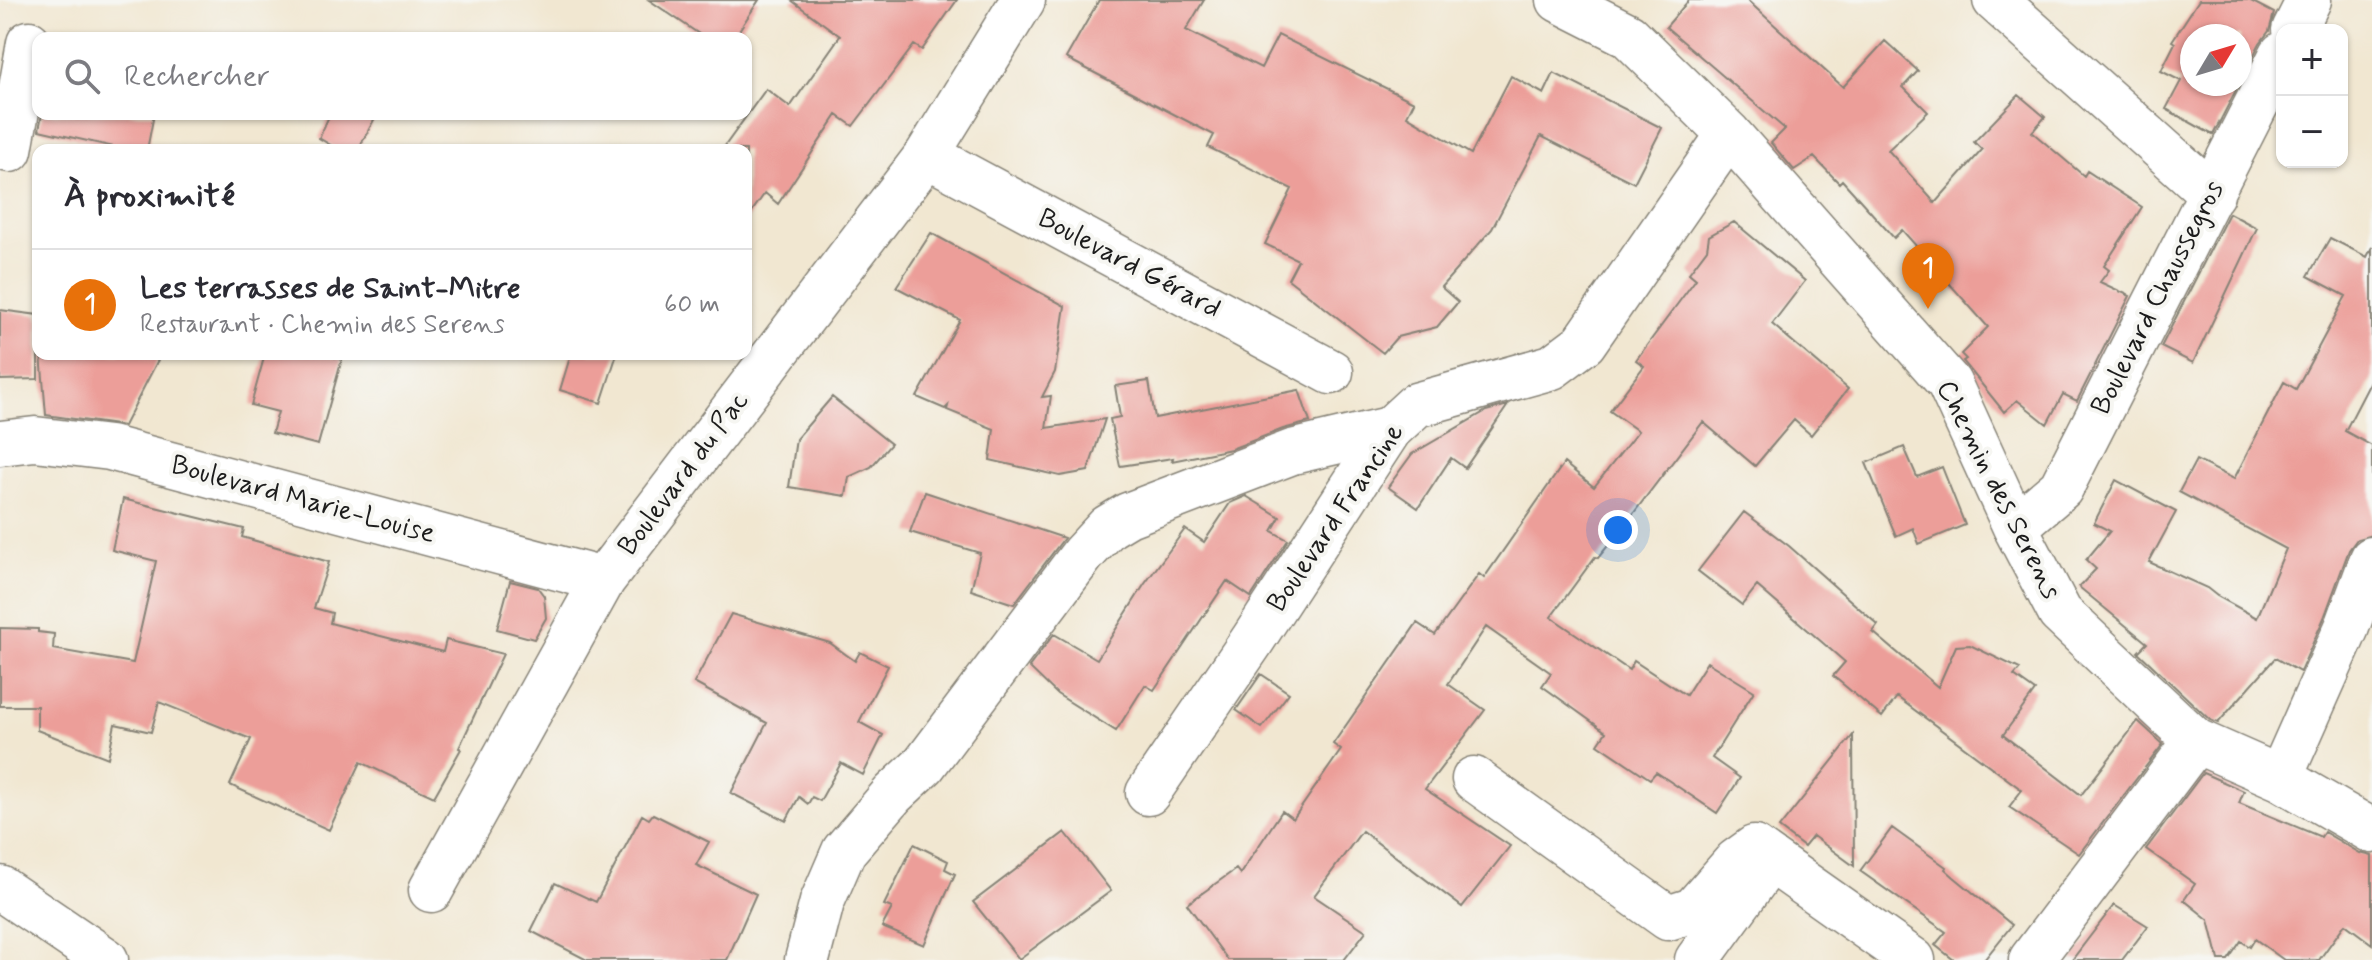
<!DOCTYPE html>
<html lang="fr">
<head>
<meta charset="utf-8">
<style>
	:root { --surface:#fff; --page:#f2f2f3; --text:#2b2b33; --muted:#7c7c81; --line:#e1e1e2; --accent:#d1495b }
	body { margin:0; font-family:Mynerve,sans-serif; background:var(--page); color:var(--text) }
	.controls { position:absolute; right:24px; top:24px; display:grid; overflow:hidden; border-radius:16px; box-shadow:0 2px 6px #0004 }
	.controls button { width:72px; height:72px; display:grid; place-items:center; padding:0; border:0; border-bottom:2px solid var(--line); background:var(--surface); color:var(--text); font:40px sans-serif }
	.compass { position:absolute; left:2180px; top:24px; width:72px; height:72px; border-radius:50%; background:var(--surface); box-shadow:0 2px 6px #0004; rotate:52deg }
	.you { position:absolute; left:1618px; top:530px; width:28px; height:28px; margin:-20px; border:6px solid #fff; border-radius:50%; background:#1a73e8; box-shadow:0 0 0 12px #1a73e833 }
	.badge { display:grid; place-items:center; width:52px; height:52px; border-radius:50%; background:var(--accent); color:#fff; font-size:26px; font-weight:700 }
	.pin { position:absolute; translate:-50% -66px; filter:drop-shadow(0 2px 4px #0008) }
	.pin::after { content:''; position:absolute; top:42px; width:28px; height:24px; background:inherit; clip-path:polygon(0 0,100% 0,50% 100%) }
	.list { margin:0; padding:0; list-style:none }
	h2 { display:flex; justify-content:space-between; align-items:center; height:104px; margin:0; padding:0 32px; font-size:34px }
	h2 small { font-size:26px; font-weight:400; color:var(--muted) }
	.list li { display:grid; grid-template-columns:52px 1fr auto; gap:24px; align-items:center; box-sizing:border-box; height:112px; padding:0 32px; border-top:2px solid var(--line) }
	.list b { display:block; font-size:30px; white-space:nowrap }
	.list p { margin:0; font-size:26px; white-space:nowrap; color:var(--muted) }
	.list em { font-size:26px; font-style:normal; color:var(--muted) }
	.icon { flex:none; width:44px; height:44px; fill:none; stroke:currentColor; stroke-width:2; stroke-linecap:round; stroke-linejoin:round }
	.map { position:relative; flex:none; width:2372px; height:960px; overflow:hidden }
	.search { position:absolute; background:var(--surface); box-shadow:0 2px 6px #0004; left:32px; top:32px; width:720px; height:88px; display:flex; align-items:center; gap:20px; box-sizing:border-box; padding:0 28px; border-radius:16px; color:var(--muted); font-size:30px }
	.panel { position:absolute; background:var(--surface); box-shadow:0 2px 6px #0004; left:32px; top:144px; width:720px; height:216px; border-radius:16px }
	.map>svg:first-child { display:block }
</style>
</head>
<body>
<div class="map">
<svg width="2372" height="960" viewBox="0 0 2372 960">
	<rect width="100%" height="100%" fill="#f6f6f2"/>
	<filter id="ink" filterUnits="userSpaceOnUse"><feTurbulence type="fractalNoise" baseFrequency=".0125" numOctaves="2"/><feDisplacementMap in="SourceGraphic" scale="16" xChannelSelector="R" yChannelSelector="G"/><feConvolveMatrix kernelMatrix="1 2 1 2 8 2 1 2 1" color-interpolation-filters="sRGB"/></filter>
	<filter id="wash" filterUnits="userSpaceOnUse"><feTurbulence type="fractalNoise" baseFrequency=".006" numOctaves="4" result="noise"/><feDisplacementMap in="SourceGraphic" scale="32" xChannelSelector="R" yChannelSelector="G"/><feGaussianBlur stdDeviation="1.8" result="paint"/><feColorMatrix in="noise" values="0 0 0 0 0 0 0 0 0 0 0 0 0 0 0 0 0 1.4 0 .05"/><feComposite in="paint" operator="in"/></filter>
	<g filter="url(#wash)">
		<rect width="100%" height="100%" fill="#f1e7d1"/>
		<g id="blocks">
			<!-- building -->
			<path fill="#ec9e99" d="M 649,0 L 759,0 L 734,38 L 705,38 Z
				M 791,0 L 957,0 L 922,50 L 914,45 L 853,126 L 837,115 L 778,204 L 765,193 L 746,220 L 746,150 L 722,150 L 766,89 L 790,107 L 840,36 Z
				M 1099,0 L 1204,0 L 1186,30 L 1261,68 L 1278,35 L 1414,102 L 1407,116 L 1471,154 L 1511,76 L 1544,94 L 1554,73 L 1662,128 L 1634,183 L 1541,136 L 1492,229 L 1441,287 L 1458,302 L 1437,327 L 1397,337 L 1383,353 L 1288,279 L 1298,260 L 1265,244 L 1292,189 L 1208,147 L 1214,135 L 1066,58 Z
				M 1689,0 L 1747,0 L 1843,87 L 1885,41 L 1918,71 L 1903,87 L 1928,112 L 1888,150 L 1935,203 L 1982,150 L 1974,142 L 2019,95 L 2045,117 L 2032,132 L 2084,176 L 2087,171 L 2142,207 L 2104,266 L 2109,270 L 2100,282 L 2130,296 L 2077,401 L 2063,394 L 2047,424 L 2017,400 L 2004,412 L 1963,361 L 1966,359 L 1961,354 L 1988,327 L 1902,230 L 1894,238 L 1842,180 L 1839,183 L 1814,157 L 1794,170 L 1771,143 L 1785,129 L 1666,27 Z
				M 2199,0 L 2249,0 L 2274,13 L 2269,31 L 2260,43 L 2240,81 L 2240,36 L 2192,36 L 2192,84 L 2239,84 L 2213,135 L 2166,109 L 2181,81 L 2161,71 L 2175,43 L 2172,41 Z
				M 42,114 L 154,114 L 147,150 L 127,150 L 39,130 Z
				M 330,114 L 377,114 L 358,150 L 339,150 L 319,138 Z
				M 2229,213 L 2257,228 L 2193,363 L 2161,347 Z
				M 1734,222 L 1805,281 L 1772,324 L 1848,389 L 1811,435 L 1794,420 L 1755,466 L 1703,422 L 1620,531 L 1598,558 L 1595,557 L 1551,617 L 1629,670 L 1634,661 L 1686,695 L 1707,662 L 1754,691 L 1712,758 L 1740,778 L 1717,813 L 1656,772 L 1650,779 L 1598,744 L 1606,732 L 1542,686 L 1551,673 L 1486,627 L 1448,684 L 1485,710 L 1425,789 L 1510,846 L 1462,907 L 1362,831 L 1314,896 L 1366,931 L 1344,960 L 1228,960 L 1187,904 L 1236,869 L 1240,874 L 1282,811 L 1293,819 L 1341,750 L 1333,744 L 1417,623 L 1435,635 L 1479,574 L 1484,578 L 1564,463 L 1594,487 L 1638,431 L 1610,411 L 1644,366 L 1636,360 L 1696,279 L 1689,273 L 1707,249 L 1709,236 Z
				M 931,233 L 1065,306 L 1055,372 L 1042,397 L 1051,396 L 1046,428 L 1105,419 L 1088,471 L 1060,476 L 990,460 L 994,429 L 947,410 L 948,406 L 945,409 L 917,397 L 960,320 L 896,287 Z
				M 2330,238 L 2367,257 L 2372,247 L 2372,379 L 2345,431 L 2372,446 L 2372,535 L 2357,539 L 2349,550 L 2324,618 L 2300,672 L 2275,658 L 2218,723 L 2210,720 L 2138,652 L 2147,643 L 2079,587 L 2096,569 L 2086,560 L 2110,531 L 2094,523 L 2116,480 L 2176,512 L 2149,562 L 2207,588 L 2217,596 L 2257,618 L 2286,549 L 2179,492 L 2196,460 L 2234,479 L 2284,382 L 2296,389 L 2346,296 L 2308,276 Z
				M 0,310 L 38,315 L 38,379 L 0,380 Z
				M 41,354 L 161,354 L 124,426 L 46,415 Z
				M 265,354 L 320,354 L 342,359 L 318,445 L 272,433 L 278,412 L 251,405 Z
				M 571,354 L 617,354 L 601,403 L 560,390 Z
				M 1149,381 L 1155,418 L 1299,390 L 1310,422 L 1283,429 L 1231,449 L 1172,461 L 1173,458 L 1120,466 L 1110,419 L 1120,417 L 1115,386 Z
				M 832,397 L 891,444 L 871,467 L 849,477 L 846,496 L 789,487 L 796,439 Z
				M 1508,405 L 1465,468 L 1451,458 L 1418,508 L 1388,487 L 1412,454 L 1486,411 Z
				M 1904,447 L 1917,477 L 1942,467 L 1965,525 L 1919,544 L 1913,528 L 1896,536 L 1866,463 Z
				M 925,492 L 1064,538 L 1014,604 L 971,590 L 980,553 L 910,532 Z
				M 1246,496 L 1280,517 L 1272,531 L 1288,540 L 1251,597 L 1227,581 L 1154,690 L 1145,685 L 1116,731 L 1057,694 L 1029,667 L 1054,634 L 1097,659 L 1144,585 L 1185,529 L 1204,542 L 1230,503 Z
				M 123,499 L 244,529 L 242,537 L 329,562 L 314,608 L 332,613 L 330,623 L 443,652 L 446,640 L 503,654 L 459,748 L 461,749 L 434,797 L 361,762 L 329,830 L 230,785 L 251,739 L 159,702 L 151,732 L 115,724 L 108,758 L 37,730 L 37,706 L 0,706 L 0,628 L 38,629 L 38,632 L 54,634 L 53,649 L 133,663 L 156,561 L 112,550 Z
				M 1744,512 L 1789,546 L 1878,625 L 1873,632 L 1938,687 L 1956,646 L 1970,645 L 2020,669 L 2014,676 L 2035,691 L 2003,735 L 2081,795 L 2138,721 L 2163,744 L 2079,854 L 2009,807 L 2022,790 L 1897,697 L 1882,717 L 1833,676 L 1845,662 L 1757,586 L 1742,605 L 1698,571 Z
				M 510,581 L 538,588 L 544,596 L 546,618 L 534,639 L 497,629 Z
				M 731,614 L 830,643 L 855,661 L 860,652 L 888,666 L 859,722 L 883,735 L 863,775 L 841,763 L 820,801 L 812,797 L 808,804 L 799,797 L 786,821 L 731,793 L 767,723 L 694,683 Z
				M 1261,674 L 1289,693 L 1262,728 L 1236,710 Z
				M 1853,735 L 1854,866 L 1813,836 L 1804,847 L 1779,828 Z
				M 2203,773 L 2244,791 L 2239,803 L 2321,837 L 2324,832 L 2360,853 L 2372,856 L 2372,944 L 2345,924 L 2319,960 L 2284,960 L 2255,939 L 2250,947 L 2241,941 L 2228,960 L 2219,960 L 2209,920 L 2184,900 L 2195,884 L 2146,849 Z
				M 653,814 L 709,842 L 696,865 L 756,894 L 727,960 L 587,960 L 531,931 L 555,883 L 596,902 L 642,815 L 649,819 Z
				M 1892,828 L 1946,867 L 1945,869 L 1954,877 L 2012,925 L 1984,960 L 1954,960 L 1935,945 L 1946,932 L 1860,871 Z
				M 1065,832 L 1111,891 L 1019,959 L 973,902 Z
				M 914,844 L 948,861 L 945,869 L 955,874 L 924,945 L 882,927 L 892,908 L 884,905 Z
				M 2114,905 L 2148,926 L 2122,960 L 2072,960 Z"/>
		</g>
	</g>
	<g filter="url(#ink)">
		<use href="#blocks" fill-opacity="0" stroke="#868276" stroke-width="2"/>
		<g fill="none" stroke-linecap="round" stroke-linejoin="round">
			<defs>
				<path id="minor" d="M 1559,0 L 1628,35 L 1729,134 L 1949,383 L 2015,527 L 2060,613 L 2196,741 L 2280,778 L 2372,831
					M 1995,0 L 2212,194
					M 2294,30 L 2309,0
					M 0,148 L 10,150 L 29,43
					M 927,155 L 1331,372
					M 0,443 L 35,439 L 110,448 L 603,580
					M 2015,527 L 2061,488 L 2282,54
					M 2280,778 L 2347,627 L 2372,559
					M 1474,779 L 1668,918 L 1693,910 L 1736,861 L 1754,848 L 1913,960
					M 1148,793 L 1252,641 L 1390,429 L 1416,405 L 1552,367 L 1584,343 L 1729,134
					M 0,888 L 106,960
					M 431,890 L 603,580 L 927,155 L 1023,0
					M 807,960 L 822,902 L 844,851 L 893,794 L 924,765 L 1083,554 L 1108,527 L 1128,515 L 1292,452 L 1390,429
					M 1697,960 L 1762,871
					M 2031,960 L 2196,741"/>
			</defs>
			<!-- minor casing -->
			<use href="#minor" stroke="#868276" stroke-width="47"/>
			<!-- minor -->
			<use href="#minor" stroke="#fff" stroke-width="44"/>
		</g>
	</g>
	<g text-anchor="middle" dominant-baseline="central" stroke-width="8" stroke-linejoin="round" paint-order="stroke">
		<!-- street labels -->
		<g font-size="28" fill="#1c1c1c" stroke="#f6f6f2">
			<text transform="translate(1129 264) rotate(28)">Boulevard Gérard</text>
			<text transform="translate(2158 298) rotate(-63)">Boulevard Chaussegros</text>
			<text transform="translate(684 474) rotate(-53)">Boulevard du Pac</text>
			<text transform="translate(1998 490) rotate(63)">Chemin des Serens</text>
			<text transform="translate(303 500) rotate(15)">Boulevard Marie-Louise</text>
			<text transform="translate(1336 518) rotate(-56)">Boulevard Francine</text>
		</g>
	</g>
</svg>
<div class="controls">
<button>+</button>
<button>−</button>
</div>
<svg class="compass" viewBox="-18 -18 36 36"><path d="M0-13l5 13h-10z" fill="#e53935"/><path d="M0 13l5-13h-10z" fill="#7c7c81"/></svg>
<div class="you"></div>
<div class="pin badge" style="left:1928px;top:309px;background:#e8710a">1</div>
<div class="search"><svg class="icon" aria-label="search" viewBox="0 0 24 24"><circle cx="10" cy="10" r="6"/><path d="M15 15l6 6"/></svg>Rechercher</div>
<section class="panel">
<h2>À proximité<small></small></h2>
<ul class="list">
<li><span class="badge" style="background:#e8710a">1</span><div><b>Les terrasses de Saint-Mitre</b><p>Restaurant · Chemin des Serens</p></div><em>60 m</em></li>
</ul>
</section>
</div>
</body>
</html>
